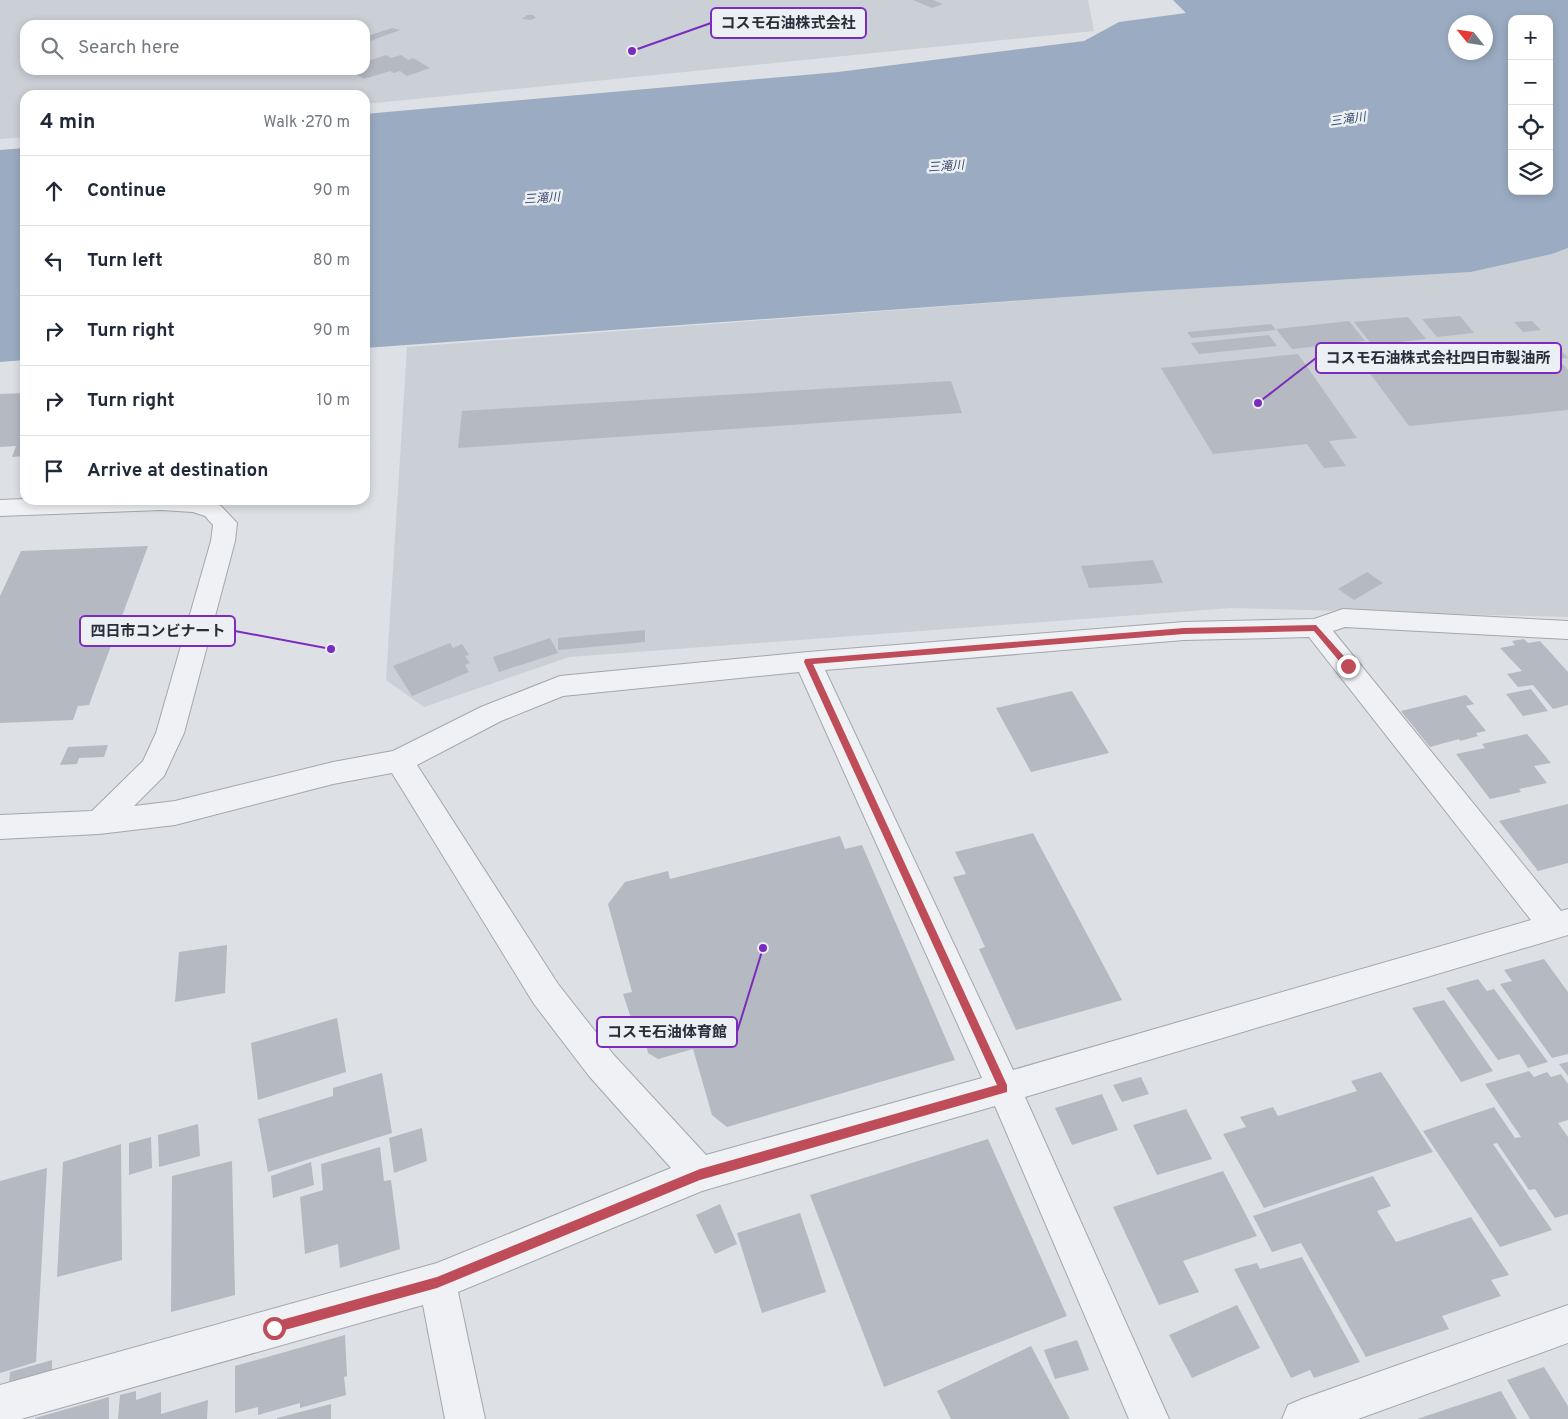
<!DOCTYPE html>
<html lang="en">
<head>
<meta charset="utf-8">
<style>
	:root { --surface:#fff; --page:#f2f2f3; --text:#1f2937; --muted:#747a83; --line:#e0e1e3 }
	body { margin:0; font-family:Overpass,"Noto Sans JP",sans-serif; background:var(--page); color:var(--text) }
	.controls { position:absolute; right:15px; top:15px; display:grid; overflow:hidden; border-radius:10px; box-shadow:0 2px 8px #0003 }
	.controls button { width:45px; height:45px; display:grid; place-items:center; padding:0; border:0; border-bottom:1px solid var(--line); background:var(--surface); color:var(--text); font:25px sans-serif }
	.compass { position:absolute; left:1448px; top:15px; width:45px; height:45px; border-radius:50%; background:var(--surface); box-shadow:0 2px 8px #0003; rotate:300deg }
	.stop { position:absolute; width:15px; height:15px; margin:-11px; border:4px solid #bf4d59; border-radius:50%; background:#fff }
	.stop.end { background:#bf4d59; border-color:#fff; box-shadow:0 1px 5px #0008 }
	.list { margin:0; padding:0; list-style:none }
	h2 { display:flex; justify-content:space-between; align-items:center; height:65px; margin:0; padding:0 20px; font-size:21px }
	h2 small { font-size:16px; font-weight:400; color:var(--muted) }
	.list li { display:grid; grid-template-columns:32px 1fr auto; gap:15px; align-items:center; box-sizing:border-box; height:70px; padding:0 20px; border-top:1px solid var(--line) }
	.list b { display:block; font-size:19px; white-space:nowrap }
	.list em { font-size:16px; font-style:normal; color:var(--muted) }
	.icon { flex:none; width:28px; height:28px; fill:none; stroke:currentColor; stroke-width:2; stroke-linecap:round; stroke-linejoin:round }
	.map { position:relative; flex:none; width:1568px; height:1419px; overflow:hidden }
	.search { position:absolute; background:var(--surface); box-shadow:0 2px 8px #0003; left:20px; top:20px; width:350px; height:55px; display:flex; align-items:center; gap:12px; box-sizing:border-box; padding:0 18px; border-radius:15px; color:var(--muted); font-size:19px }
	.panel { position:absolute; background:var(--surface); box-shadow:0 2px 8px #0003; left:20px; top:90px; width:350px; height:415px; border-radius:15px }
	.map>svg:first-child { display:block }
</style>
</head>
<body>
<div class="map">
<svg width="1568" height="1419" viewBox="0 0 1568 1419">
	<rect width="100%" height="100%" fill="#dde0e5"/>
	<!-- built -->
	<path fill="#cbcfd6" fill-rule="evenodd" d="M 0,0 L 1088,0 L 1094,31 L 365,104 L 365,95 L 25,95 L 25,137 L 0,139 ZM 25,25 L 365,25 L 365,70 L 25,70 Z
		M 1568,248 L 1568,617 L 1231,608 L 569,657 L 424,707 L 386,680 L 407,347 L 1136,292 L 1471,272 L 1552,254 Z"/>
	<!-- water -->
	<path fill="#9bacc2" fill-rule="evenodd" d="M 1173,0 L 1568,0 L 1568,248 L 1552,254 L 1471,272 L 1136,292 L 365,348 L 365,114 L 838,72 L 1084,41 L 1119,22 L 1186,13 ZM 1512,19 L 1549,19 L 1549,191 L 1512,191 ZM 1456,22 L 1486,22 L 1486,52 L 1456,52 Z
		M 25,148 L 25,360 L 0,362 L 0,150 Z"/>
	<!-- building -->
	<path fill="#b5b9c1" d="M 913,0 L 933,0 L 943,4 L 932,8 Z
		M 527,15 L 533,15 L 536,18 L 531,20 L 522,19 Z
		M 392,28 L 400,30 L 365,43 L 365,37 Z
		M 386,55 L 391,58 L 401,55 L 408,60 L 413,58 L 430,68 L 407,76 L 400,71 L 394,73 L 390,71 L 364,79 L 349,70 L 365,70 L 365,62 Z
		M 1460,316 L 1474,333 L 1437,337 L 1422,319 Z
		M 1408,317 L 1426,339 L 1372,345 L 1354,322 Z
		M 1349,321 L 1365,341 L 1292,349 L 1276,329 Z
		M 1532,321 L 1541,330 L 1523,332 L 1514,322 Z
		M 1271,324 L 1276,330 L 1192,338 L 1187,332 Z
		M 1269,335 L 1277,346 L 1199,354 L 1191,343 Z
		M 1552,345 L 1558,347 L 1568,358 L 1558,359 L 1568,370 L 1568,410 L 1409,426 L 1366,368 L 1383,366 L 1379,361 Z
		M 1298,354 L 1357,438 L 1329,441 L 1346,466 L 1324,468 L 1307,444 L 1213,454 L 1161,368 Z
		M 951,381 L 962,413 L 458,448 L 462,411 Z
		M 25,393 L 25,456 L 12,457 L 16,446 L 0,447 L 0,394 Z
		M 148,546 L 89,705 L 78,706 L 73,720 L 0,723 L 0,596 L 21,551 Z
		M 1153,560 L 1163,583 L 1089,588 L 1081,566 Z
		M 1367,572 L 1383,583 L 1354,600 L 1338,589 Z
		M 645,630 L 645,642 L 558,650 L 558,638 Z
		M 550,638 L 558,653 L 499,672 L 493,657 Z
		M 1524,639 L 1528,643 L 1540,641 L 1568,672 L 1568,705 L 1553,709 L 1533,685 L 1518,687 L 1507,674 L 1522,671 L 1500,648 L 1515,645 L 1512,641 Z
		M 450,643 L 453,648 L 462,644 L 469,655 L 465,656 L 470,663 L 465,665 L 469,672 L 412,696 L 393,666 Z
		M 1531,689 L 1548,711 L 1523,716 L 1506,694 Z
		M 1072,691 L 1109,753 L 1031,772 L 996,708 Z
		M 1466,695 L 1474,704 L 1466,706 L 1486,731 L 1476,733 L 1478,736 L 1460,741 L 1459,739 L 1430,747 L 1401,711 Z
		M 1527,734 L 1551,763 L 1534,766 L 1547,783 L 1519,789 L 1521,792 L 1490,799 L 1456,754 L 1485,748 L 1482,744 Z
		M 108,745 L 104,757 L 79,758 L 77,764 L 60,765 L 68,747 Z
		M 1568,804 L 1568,863 L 1538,871 L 1499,821 Z
		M 1033,833 L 1122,1000 L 1016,1030 L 979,949 L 985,947 L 953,877 L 966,874 L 955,852 Z
		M 840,836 L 845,849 L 862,845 L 955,1060 L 727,1127 L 712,1115 L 693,1049 L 658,1059 L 648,1053 L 639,1016 L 631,1018 L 623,994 L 632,992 L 608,904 L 625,882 L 668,871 L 670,879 Z
		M 227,945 L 225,993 L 175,1002 L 179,952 Z
		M 1544,959 L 1568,992 L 1568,1054 L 1552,1058 L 1500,984 L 1512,981 L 1504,970 Z
		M 1478,979 L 1487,991 L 1494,989 L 1548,1062 L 1528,1068 L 1519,1054 L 1498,1060 L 1446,988 Z
		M 1444,1000 L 1493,1071 L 1461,1082 L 1412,1008 Z
		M 337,1018 L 346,1072 L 258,1100 L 251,1043 Z
		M 1568,1062 L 1568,1076 L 1559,1064 Z
		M 1529,1071 L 1534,1077 L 1547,1072 L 1551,1077 L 1561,1074 L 1568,1084 L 1568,1120 L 1558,1123 L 1568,1137 L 1568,1214 L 1555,1218 L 1535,1189 L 1529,1190 L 1497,1143 L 1493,1144 L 1552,1230 L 1500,1247 L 1423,1131 L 1494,1107 L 1515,1138 L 1521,1137 L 1485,1084 Z
		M 1381,1072 L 1433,1152 L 1264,1208 L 1223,1134 L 1246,1127 L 1240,1117 L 1273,1107 L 1278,1116 L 1357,1091 L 1351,1081 Z
		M 382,1073 L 392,1133 L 268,1172 L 258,1119 L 333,1096 L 333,1088 Z
		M 1141,1077 L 1149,1094 L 1122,1102 L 1113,1085 Z
		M 1102,1094 L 1118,1130 L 1072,1145 L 1055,1108 Z
		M 1186,1109 L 1212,1159 L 1157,1175 L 1133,1125 Z
		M 198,1124 L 200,1156 L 159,1167 L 158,1135 Z
		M 422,1128 L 427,1161 L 394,1173 L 389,1138 Z
		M 151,1137 L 152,1168 L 129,1175 L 129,1143 Z
		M 988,1139 L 1067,1316 L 884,1387 L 810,1195 Z
		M 121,1144 L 122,1260 L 57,1277 L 63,1162 Z
		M 380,1147 L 384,1181 L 391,1180 L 400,1249 L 340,1268 L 338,1244 L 305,1254 L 300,1197 L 323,1190 L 321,1164 Z
		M 232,1161 L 235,1295 L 171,1312 L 172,1176 Z
		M 311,1162 L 314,1185 L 273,1198 L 271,1176 Z
		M 47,1168 L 36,1362 L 0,1373 L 0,1181 Z
		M 1223,1171 L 1257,1236 L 1183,1261 L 1199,1292 L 1159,1305 L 1113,1207 Z
		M 1373,1176 L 1391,1206 L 1377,1211 L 1396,1242 L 1471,1217 L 1509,1275 L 1491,1280 L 1501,1296 L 1442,1316 L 1449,1329 L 1366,1357 L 1301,1243 L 1272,1252 L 1253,1216 Z
		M 720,1204 L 737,1244 L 715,1254 L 696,1215 Z
		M 800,1213 L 826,1292 L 762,1313 L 737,1233 Z
		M 1302,1257 L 1360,1362 L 1314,1378 L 1310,1370 L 1291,1378 L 1234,1269 L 1257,1263 L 1260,1269 Z
		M 1237,1305 L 1260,1348 L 1192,1378 L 1169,1335 Z
		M 345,1335 L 347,1376 L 344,1377 L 346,1395 L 300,1408 L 300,1403 L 258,1415 L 258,1407 L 235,1413 L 235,1366 Z
		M 1077,1340 L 1089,1370 L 1055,1379 L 1044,1350 Z
		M 1031,1346 L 1070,1419 L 951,1419 L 937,1391 Z
		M 52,1360 L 52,1372 L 9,1384 L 10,1372 Z
		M 1544,1367 L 1568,1406 L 1568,1419 L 1530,1419 L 1507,1380 Z
		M 136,1391 L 136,1400 L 161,1392 L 161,1414 L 208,1400 L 207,1419 L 118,1419 L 120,1395 Z
		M 1501,1391 L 1517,1419 L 1417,1419 Z
		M 109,1397 L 109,1419 L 35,1419 L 35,1418 Z
		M 331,1404 L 331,1419 L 277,1419 L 277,1418 Z"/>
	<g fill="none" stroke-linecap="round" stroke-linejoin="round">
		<defs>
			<path id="street" d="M 25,499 L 205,500 L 221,506 L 237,523 L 235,541 L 184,733 L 164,776 L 134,806 L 175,801 L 333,762 L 393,751 L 481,707 L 560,676 L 808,652 L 1184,622 L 1314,619 L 1343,609 L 1568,621 L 1568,639 L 1345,627 L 1333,631 L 1561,911 L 1568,909 L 1568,935 L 1025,1097 L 1169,1419 L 1129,1419 L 995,1106 L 702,1191 L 458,1292 L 485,1419 L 445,1419 L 423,1305 L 21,1419 L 0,1419 L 0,1385 L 437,1263 L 671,1168 L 589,1076 L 534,1004 L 392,773 L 333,784 L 175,825 L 99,834 L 0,839 L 0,815 L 92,811 L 143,761 L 156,733 L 211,541 L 213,525 L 205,516 L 193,512 L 161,510 L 0,516 L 0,500 ZM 1309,637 L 1531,920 L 1013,1070 L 825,670 L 1184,640 ZM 799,672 L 982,1078 L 706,1155 L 613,1054 L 558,984 L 417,765 L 501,721 L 563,696 Z
				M 1568,1305 L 1568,1343 L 1358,1419 L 1282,1419 L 1288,1405 L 1302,1399 Z"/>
		</defs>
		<!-- street casing -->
		<use href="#street" stroke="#a3a7ae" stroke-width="2"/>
		<!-- street -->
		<use href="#street" fill="#eff1f4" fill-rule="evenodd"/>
	</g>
	<!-- route -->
	<path fill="#bf4d59" d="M 1316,625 L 1351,664 L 1351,668 L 1345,668 L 1314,631 L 1184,634 L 813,664 L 1007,1085 L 1007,1092 L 700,1180 L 437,1288 L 274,1333 L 270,1332 L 270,1324 L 274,1322 L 437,1277 L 700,1169 L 997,1085 L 804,662 L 805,659 L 1184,628 Z"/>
	<g text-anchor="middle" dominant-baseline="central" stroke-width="5" stroke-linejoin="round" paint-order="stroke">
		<!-- far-water labels -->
		<g font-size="12" font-style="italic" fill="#374b6a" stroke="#eceff3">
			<text transform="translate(1348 120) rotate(-8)">三滝川</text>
			<text transform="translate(946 167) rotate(-4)">三滝川</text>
			<text transform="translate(542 199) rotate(-4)">三滝川</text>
		</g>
	</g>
	<!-- callouts -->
	<path fill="none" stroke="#7b2cbf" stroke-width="2" d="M632 51L711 23M1258 403L1316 358M331 649L235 631M763 948L737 1032"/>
	<g fill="#7b2cbf" stroke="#eceff3" stroke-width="2">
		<circle cx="632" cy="51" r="5"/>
		<circle cx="1258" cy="403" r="5"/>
		<circle cx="331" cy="649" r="5"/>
		<circle cx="763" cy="948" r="5"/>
	</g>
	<g fill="#eceff3" stroke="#7b2cbf" stroke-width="2">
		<rect x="711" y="8" width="155" height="30" rx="5"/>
		<rect x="1316" y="343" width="245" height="30" rx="5"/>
		<rect x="80" y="616" width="155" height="30" rx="5"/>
		<rect x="597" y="1017" width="140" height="30" rx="5"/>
	</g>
	<g font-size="15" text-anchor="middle" font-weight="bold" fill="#282e3a">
		<text x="788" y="28">コスモ石油株式会社</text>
		<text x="1438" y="363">コスモ石油株式会社四日市製油所</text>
		<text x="158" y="636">四日市コンビナート</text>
		<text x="667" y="1037">コスモ石油体育館</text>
	</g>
</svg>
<div class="controls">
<button>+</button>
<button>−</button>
<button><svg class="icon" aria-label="locate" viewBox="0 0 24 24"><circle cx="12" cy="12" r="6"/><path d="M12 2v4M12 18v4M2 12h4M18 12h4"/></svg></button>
<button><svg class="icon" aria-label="layers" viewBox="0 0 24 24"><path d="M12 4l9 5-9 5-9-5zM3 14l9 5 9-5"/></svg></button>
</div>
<svg class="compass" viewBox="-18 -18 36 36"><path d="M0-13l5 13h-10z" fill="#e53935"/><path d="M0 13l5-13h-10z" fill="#747a83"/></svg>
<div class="stop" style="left:274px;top:1328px"></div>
<div class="stop end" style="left:1348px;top:666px"></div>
<div class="search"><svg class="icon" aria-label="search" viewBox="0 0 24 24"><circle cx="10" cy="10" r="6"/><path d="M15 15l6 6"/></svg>Search here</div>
<section class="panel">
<h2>4 min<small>Walk · 270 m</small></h2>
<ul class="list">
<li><svg class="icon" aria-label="ahead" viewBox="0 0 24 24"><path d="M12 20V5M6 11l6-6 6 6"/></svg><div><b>Continue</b></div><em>90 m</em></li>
<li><svg class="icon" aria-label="left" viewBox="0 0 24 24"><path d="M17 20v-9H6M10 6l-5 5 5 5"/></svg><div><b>Turn left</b></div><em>80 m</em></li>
<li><svg class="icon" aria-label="right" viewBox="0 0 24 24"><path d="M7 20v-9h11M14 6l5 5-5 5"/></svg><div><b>Turn right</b></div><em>90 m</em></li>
<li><svg class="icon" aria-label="right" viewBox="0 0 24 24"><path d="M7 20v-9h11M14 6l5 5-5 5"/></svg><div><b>Turn right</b></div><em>10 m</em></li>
<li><svg class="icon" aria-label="arrive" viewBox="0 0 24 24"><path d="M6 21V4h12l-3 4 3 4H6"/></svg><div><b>Arrive at destination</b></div></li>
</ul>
</section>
</div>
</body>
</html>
